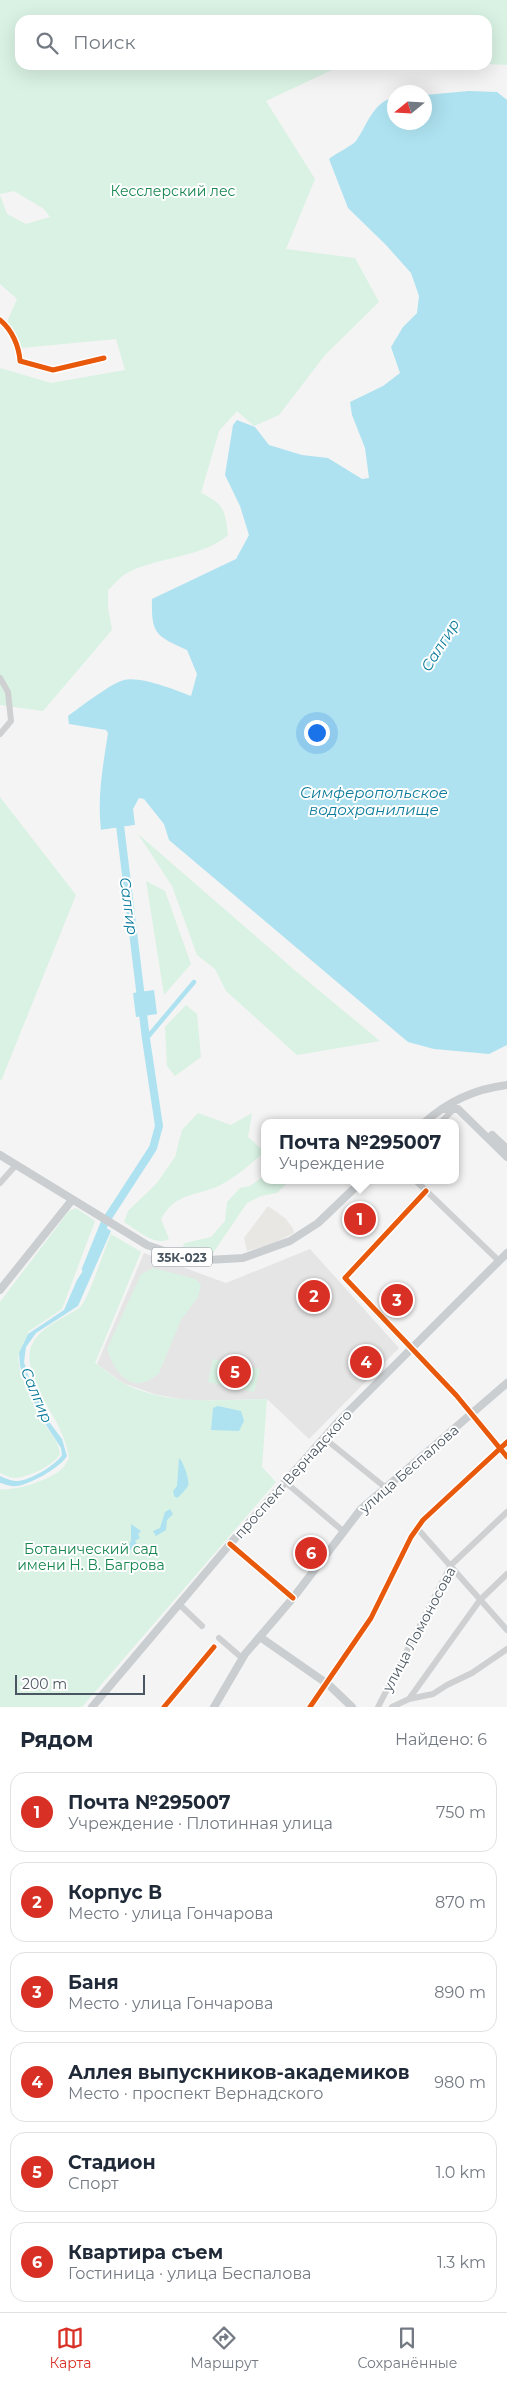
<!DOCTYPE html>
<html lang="ru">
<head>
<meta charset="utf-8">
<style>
	:root { --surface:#fff; --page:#f6f6f7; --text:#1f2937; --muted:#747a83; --line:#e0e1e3; --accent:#d93025 }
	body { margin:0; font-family:Montserrat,sans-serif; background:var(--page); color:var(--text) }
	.compass { position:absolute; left:387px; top:85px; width:45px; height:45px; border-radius:50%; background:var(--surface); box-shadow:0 5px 20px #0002; rotate:252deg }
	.scale { position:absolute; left:15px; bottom:12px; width:130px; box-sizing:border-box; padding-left:5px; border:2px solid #4a5661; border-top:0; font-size:14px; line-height:18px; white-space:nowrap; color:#4a5661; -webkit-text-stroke:4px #fff; paint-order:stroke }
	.you { position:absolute; left:316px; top:732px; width:18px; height:18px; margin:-12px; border:4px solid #fff; border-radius:50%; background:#1a73e8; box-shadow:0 0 0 8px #1a73e833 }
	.badge { display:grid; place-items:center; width:32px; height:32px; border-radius:50%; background:var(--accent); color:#fff; font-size:16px; font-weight:700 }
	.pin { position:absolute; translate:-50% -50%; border:2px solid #fff; box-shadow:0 1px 5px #0006 }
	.popup { position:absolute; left:261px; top:1119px; width:198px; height:65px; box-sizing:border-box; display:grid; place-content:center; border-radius:10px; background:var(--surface); filter:drop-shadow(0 1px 4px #0005); font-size:16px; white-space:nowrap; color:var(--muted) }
	.popup b { font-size:19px; color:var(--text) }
	.popup::after { content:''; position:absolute; left:50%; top:100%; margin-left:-10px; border:10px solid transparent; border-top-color:var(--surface) }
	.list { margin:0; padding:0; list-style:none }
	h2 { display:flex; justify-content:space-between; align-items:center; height:65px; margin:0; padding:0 20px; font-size:21px }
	h2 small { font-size:16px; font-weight:400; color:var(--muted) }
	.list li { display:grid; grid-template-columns:32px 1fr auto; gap:15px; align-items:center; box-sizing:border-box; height:80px; margin:0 10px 10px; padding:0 10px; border:1px solid var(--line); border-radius:15px }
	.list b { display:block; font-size:19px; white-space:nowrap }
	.list p { margin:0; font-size:16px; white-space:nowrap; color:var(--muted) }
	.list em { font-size:16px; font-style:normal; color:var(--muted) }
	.icon { flex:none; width:28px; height:28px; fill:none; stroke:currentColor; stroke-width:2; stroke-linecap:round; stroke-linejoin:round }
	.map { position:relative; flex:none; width:507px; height:1707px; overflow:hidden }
	.search { position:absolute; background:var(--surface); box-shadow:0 5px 20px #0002; left:15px; right:15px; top:15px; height:55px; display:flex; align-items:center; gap:12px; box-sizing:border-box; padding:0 18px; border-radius:15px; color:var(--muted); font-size:19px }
	.sheet { height:605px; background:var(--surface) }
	nav { display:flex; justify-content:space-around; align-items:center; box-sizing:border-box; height:70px; border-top:1px solid var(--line); background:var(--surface); font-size:14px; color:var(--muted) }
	nav a { display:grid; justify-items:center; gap:2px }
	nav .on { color:var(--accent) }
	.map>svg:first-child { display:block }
</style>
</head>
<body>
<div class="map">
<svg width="507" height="1707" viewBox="0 0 507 1707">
	<rect width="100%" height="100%" fill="#f4f4f4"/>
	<!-- commercial -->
	<path fill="#e8e7e3" d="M 268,1206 L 285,1218 L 293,1228 L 294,1233 L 272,1244 L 247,1251 L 244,1238 Z"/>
	<!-- education -->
	<path fill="#e6e5e6" d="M 310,1249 L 399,1348 L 309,1439 L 267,1399 L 190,1401 L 154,1394 L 123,1383 L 97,1364 L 144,1253 L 226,1283 Z"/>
	<!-- green -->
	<path fill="#d9f2e3" d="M 0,0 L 507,0 L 507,65 L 487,64 L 487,20 L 20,20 L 20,65 L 377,65 L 334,69 L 266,101 L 315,179 L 286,249 L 355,258 L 379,302 L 325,355 L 279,415 L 254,426 L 237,411 L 219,431 L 201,493 C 225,504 225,511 228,535 C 204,557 158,557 129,572 C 121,575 115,584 108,590 L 108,608 L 112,630 L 43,711 L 0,705 L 0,368 L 51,383 L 125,370 L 116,339 L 21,348 L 7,322 L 17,299 L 0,284 L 0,195 L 7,214 L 26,224 L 50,217 L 44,209 L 14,191 L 0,194 Z
		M 0,797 L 76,895 L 1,1081 L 0,1080 Z
		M 138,834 L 298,973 L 380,1041 L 297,1055 L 226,991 L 215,969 L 197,955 L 172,886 Z
		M 146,881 L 165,891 L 191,964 L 164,995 Z
		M 186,1005 L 197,1014 L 201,1057 L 175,1076 L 167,1066 L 165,1027 Z
		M 198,1113 L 231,1125 L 252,1113 L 248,1137 L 265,1152 C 252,1162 239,1175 224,1183 C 200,1197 177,1190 161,1219 L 169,1239 C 155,1247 136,1229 124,1222 L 128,1211 L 157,1183 L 175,1157 L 182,1130 Z
		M 265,1175 L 265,1180 L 290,1180 L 277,1193 L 261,1196 L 247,1203 L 213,1253 L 182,1248 L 185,1243 L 211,1237 L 225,1221 L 227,1202 L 240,1188 L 250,1186 Z
		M 76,1208 L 95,1221 L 62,1309 L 29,1331 L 18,1356 C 19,1376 32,1401 41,1419 C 48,1431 59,1441 60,1454 C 53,1466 28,1477 15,1478 C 10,1478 5,1475 0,1473 L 0,1302 L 69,1211 Z
		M 111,1234 L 141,1252 L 95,1363 C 104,1369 113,1377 123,1383 C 167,1406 219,1400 267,1399 L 262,1467 L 276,1482 L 82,1707 L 0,1707 L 0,1489 C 16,1491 45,1481 58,1472 C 63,1469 66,1463 69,1459 C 65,1423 36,1399 30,1364 C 25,1337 50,1325 69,1314 C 73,1312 79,1309 82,1305 C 92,1289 103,1253 111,1234 Z
		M 153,1268 L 196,1279 L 201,1285 L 198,1297 L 181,1320 L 159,1373 C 133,1397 115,1374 107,1349 L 141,1274 Z
		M 213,1359 L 260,1369 L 254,1392 L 208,1382 Z"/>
	<!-- water -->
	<path fill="#aee2f0" d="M 469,91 L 497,92 L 507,100 L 507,1045 L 489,1054 L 434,1049 L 408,1042 L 169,840 L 164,824 L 144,799 L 139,798 L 133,809 L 135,825 L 101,830 C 97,797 103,766 108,733 L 106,730 L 69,724 L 68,716 C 79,708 113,682 124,680 C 140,676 176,690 191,696 L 197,674 L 187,650 C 156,636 151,634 152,599 L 236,559 L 249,535 L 240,506 L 225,475 L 233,425 L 237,420 L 255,427 L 269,445 L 302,455 L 328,458 L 362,479 L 369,478 L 365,448 L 352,415 L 350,402 L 383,386 L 400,373 L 391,347 L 403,327 L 417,313 L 419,296 L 411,273 L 386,245 L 348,208 L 329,159 C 336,153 352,146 356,141 C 367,126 373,101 394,98 L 394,122 L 424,122 L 425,95 Z
		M 154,990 L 157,1014 L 136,1017 L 133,993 Z
		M 100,1224 L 111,1231 L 78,1306 L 36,1333 L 26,1347 L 24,1362 L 28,1375 L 50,1423 L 62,1439 L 67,1456 C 60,1468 29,1485 16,1486 C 10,1487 5,1484 0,1483 L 0,1476 C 5,1478 11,1481 16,1481 C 28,1482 56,1465 62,1455 L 61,1448 L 42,1419 L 33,1400 L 20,1366 L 19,1353 L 28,1334 L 64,1310 L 77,1280 L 98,1248 L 101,1232 Z
		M 218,1406 L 241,1411 L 244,1421 L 239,1431 L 211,1430 L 213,1408 Z
		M 179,1458 C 183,1461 190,1480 188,1486 C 186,1489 180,1496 177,1498 L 174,1496 L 173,1491 L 177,1486 Z
		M 170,1509 L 173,1514 L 167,1520 L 166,1530 L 156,1536 L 153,1531 L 160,1528 L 165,1512 Z
		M 131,1524 L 141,1531 L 138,1534 L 140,1538 L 135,1541 L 138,1546 L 131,1550 L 127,1548 L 131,1541 Z"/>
	<!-- pier -->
	<path fill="#f4f4f4" d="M 135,825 L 135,827 L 101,833 L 101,830 Z"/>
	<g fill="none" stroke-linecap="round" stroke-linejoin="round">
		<!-- canal -->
		<path stroke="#aee2f0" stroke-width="4.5" d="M 146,1039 L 194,982"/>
		<!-- river -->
		<path stroke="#aee2f0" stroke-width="8" d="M 86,1269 L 105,1222 L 153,1148 L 159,1126 L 146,1039 L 119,817"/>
		<!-- minor -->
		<path stroke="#ced0d2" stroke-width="6" d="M 0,320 C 12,330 19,346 20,361 L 53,370 L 104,358
			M 0,678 L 8,692 L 11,721 L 0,734
			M 440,1123 L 454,1109
			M 415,1180 L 499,1261
			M 0,1183 L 16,1165
			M 426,1191 L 345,1278 L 456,1395 L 507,1457
			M 324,1438 L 386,1488
			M 284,1481 L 343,1531
			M 417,1528 L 507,1630
			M 230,1544 L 293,1598
			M 179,1604 L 202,1626
			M 219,1638 L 242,1658
			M 409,1699 L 480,1600 L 507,1574
			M 164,1707 L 214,1647
			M 310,1707 L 371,1618 L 411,1537 L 423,1520 L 507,1442
			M 378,1707 L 451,1565 L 507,1512
			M 392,1707 L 409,1699 L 433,1694 L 447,1685 L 472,1673 L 507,1649"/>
		<!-- major -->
		<path stroke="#caced1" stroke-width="8" d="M 442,1109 L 458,1109 L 507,1157
			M 424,1123 C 447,1102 475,1089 507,1085
			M 492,1135 L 507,1149
			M 0,1155 L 147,1245 L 179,1256 L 208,1260 L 243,1258 L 290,1241 L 318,1223 L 363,1180
			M 0,1290 L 72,1200
			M 260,1637 L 329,1685 L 352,1707
			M 92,1707 L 230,1544 L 339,1421 L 507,1253
			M 214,1707 L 245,1654 L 293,1598 L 361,1509 L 507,1383"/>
		<defs>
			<path id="cycleway" d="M 0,320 C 12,330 19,346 20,361 L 53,370 L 104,358
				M 426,1191 L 345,1278 L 456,1395 L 507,1457
				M 230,1544 L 293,1598
				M 164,1707 L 214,1647
				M 310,1707 L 371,1618 L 411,1537 L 423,1520 L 507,1442"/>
		</defs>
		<!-- cycleway casing -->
		<use href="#cycleway" stroke="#fff" stroke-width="8"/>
		<!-- cycleway -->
		<use href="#cycleway" stroke="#e8590c" stroke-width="5"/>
	</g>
	<g text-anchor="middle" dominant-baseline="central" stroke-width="4" stroke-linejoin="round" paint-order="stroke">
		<!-- shield labels -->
		<rect fill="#fff" stroke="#808990" stroke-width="1" x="152" y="1247.5" width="60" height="19" rx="4"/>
		<g font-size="12" font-weight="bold" fill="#4a5661">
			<text x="182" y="1257">35К-023</text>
		</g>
		<!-- park labels -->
		<g font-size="14" fill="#17864f" stroke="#fff">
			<text x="173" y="191">Кесслерский лес</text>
			<text x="91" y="1549">Ботанический сад<tspan x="91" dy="16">имени Н. В. Багрова</tspan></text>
		</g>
		<!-- street labels -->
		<g font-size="14" fill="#4a5661" stroke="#fff">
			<text transform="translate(409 1469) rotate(-41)">улица Беспалова</text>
			<text transform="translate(293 1474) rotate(-48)">проспект Вернадского</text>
			<text transform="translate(419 1629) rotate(-62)">улица Ломоносова</text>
		</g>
		<!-- water labels -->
		<g font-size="15" font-style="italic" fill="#0c7c9b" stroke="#fff">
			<text transform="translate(440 645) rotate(-58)">Салгир</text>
			<text x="374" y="792">Симферопольское<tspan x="374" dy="17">водохранилище</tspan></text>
			<text transform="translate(129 906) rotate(82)">Салгир</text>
			<text transform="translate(37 1395) rotate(67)">Салгир</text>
		</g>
	</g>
</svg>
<svg class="compass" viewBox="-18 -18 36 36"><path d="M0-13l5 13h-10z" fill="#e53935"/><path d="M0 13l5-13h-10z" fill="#747a83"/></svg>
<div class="scale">200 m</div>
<div class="you"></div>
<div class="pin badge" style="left:360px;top:1219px">1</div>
<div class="popup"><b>Почта №295007</b>Учреждение</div>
<div class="pin badge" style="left:314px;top:1296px">2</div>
<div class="pin badge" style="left:397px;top:1300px">3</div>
<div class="pin badge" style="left:366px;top:1362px">4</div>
<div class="pin badge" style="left:235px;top:1372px">5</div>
<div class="pin badge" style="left:311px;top:1553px">6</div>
<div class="search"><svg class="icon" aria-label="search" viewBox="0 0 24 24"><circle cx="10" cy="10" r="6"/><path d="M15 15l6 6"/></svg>Поиск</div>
</div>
<section class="sheet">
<h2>Рядом<small>Найдено: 6</small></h2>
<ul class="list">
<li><span class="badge">1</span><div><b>Почта №295007</b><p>Учреждение · Плотинная улица</p></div><em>750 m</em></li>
<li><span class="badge">2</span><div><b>Корпус В</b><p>Место · улица Гончарова</p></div><em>870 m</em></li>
<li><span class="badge">3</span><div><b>Баня</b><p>Место · улица Гончарова</p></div><em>890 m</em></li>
<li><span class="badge">4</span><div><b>Аллея выпускников-академиков</b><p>Место · проспект Вернадского</p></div><em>980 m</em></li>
<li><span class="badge">5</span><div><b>Стадион</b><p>Спорт</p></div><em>1.0 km</em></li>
<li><span class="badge">6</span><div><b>Квартира съем</b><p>Гостиница · улица Беспалова</p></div><em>1.3 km</em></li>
</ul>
</section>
<nav>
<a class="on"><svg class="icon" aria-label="map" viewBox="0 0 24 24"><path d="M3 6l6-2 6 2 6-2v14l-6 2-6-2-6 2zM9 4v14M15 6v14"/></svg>Карта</a>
<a><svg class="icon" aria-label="directions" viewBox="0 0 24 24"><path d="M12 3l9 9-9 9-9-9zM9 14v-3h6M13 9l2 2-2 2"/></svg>Маршрут</a>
<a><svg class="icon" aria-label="saved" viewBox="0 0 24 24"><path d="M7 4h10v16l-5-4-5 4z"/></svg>Сохранённые</a>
</nav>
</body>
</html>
